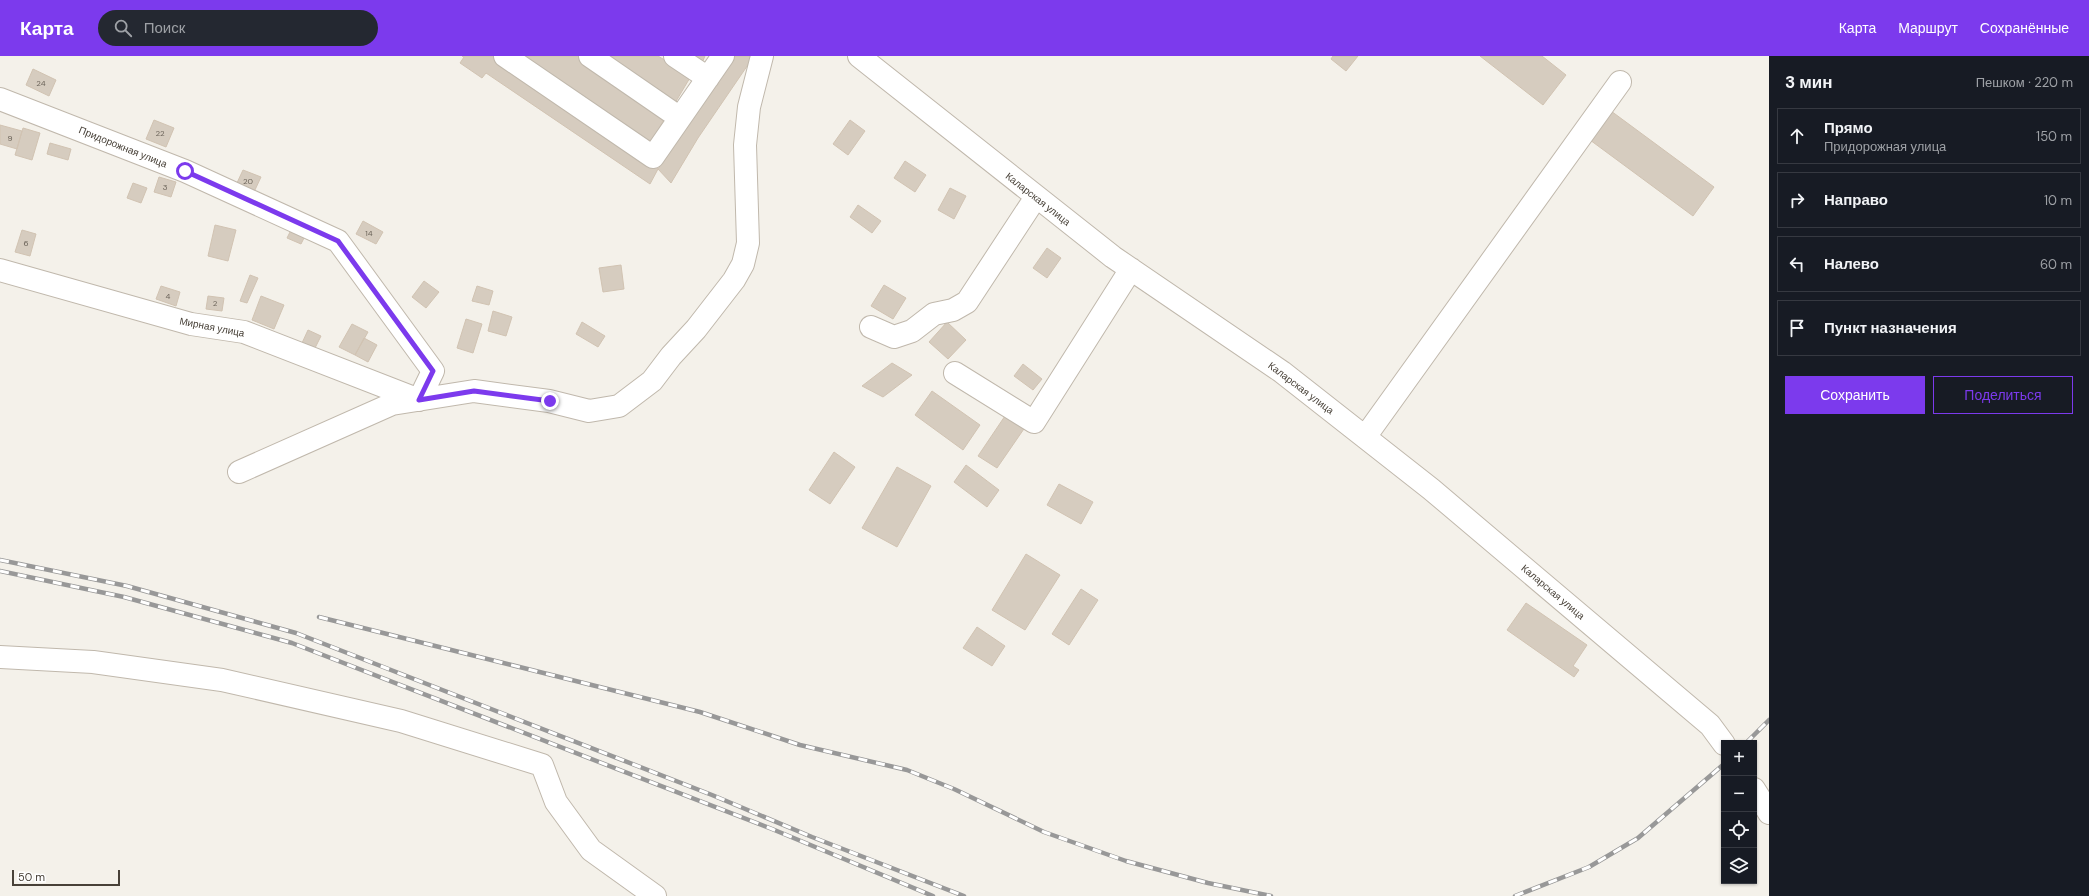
<!DOCTYPE html>
<html lang="ru">
<head>
<meta charset="utf-8">
<style>
	:root { --surface:#171b24; --page:#242831; --text:#f1f3f6; --muted:#9ea1a6; --line:#363941; --accent:#7c3aed }
	body { margin:0; font-family:"DM Sans",sans-serif; background:var(--page); color:var(--text) }
	.controls { position:absolute; right:12px; bottom:12px; display:grid; overflow:hidden; border-radius:0px; box-shadow:0 1px 3px #0004 }
	.controls button { width:36px; height:36px; display:grid; place-items:center; padding:0; border:0; border-bottom:1px solid var(--line); background:var(--surface); color:var(--text); font:20px sans-serif }
	.scale { position:absolute; left:12px; bottom:10px; width:108px; box-sizing:border-box; padding-left:4px; border:2px solid #484138; border-top:0; font-size:11px; line-height:14px; white-space:nowrap; color:#484138; -webkit-text-stroke:3px #fff; paint-order:stroke }
	.stop { position:absolute; width:12px; height:12px; margin:-9px; border:3px solid #7c3aed; border-radius:50%; background:#fff }
	.stop.end { background:#7c3aed; border-color:#fff; box-shadow:0 1px 4px #0008 }
	.list { margin:0; padding:0; list-style:none }
	h2 { display:flex; justify-content:space-between; align-items:center; height:52px; margin:0; padding:0 16px; font-size:17px }
	h2 small { font-size:13px; font-weight:400; color:var(--muted) }
	.list li { display:grid; grid-template-columns:26px 1fr auto; gap:12px; align-items:center; box-sizing:border-box; height:56px; margin:0 8px 8px; padding:0 8px; border:1px solid var(--line); border-radius:0px }
	.list b { display:block; font-size:15px; white-space:nowrap }
	.list p { margin:0; font-size:13px; white-space:nowrap; color:var(--muted) }
	.list em { font-size:13px; font-style:normal; color:var(--muted) }
	.actions { display:flex; gap:8px; padding:12px 16px }
	.actions a { flex:1; padding:9px 0; border:1px solid var(--accent); border-radius:0px; text-align:center; font-size:14px; color:var(--accent) }
	.actions .main { background:var(--accent); color:#fff }
	.icon { flex:none; width:22px; height:22px; fill:none; stroke:currentColor; stroke-width:2; stroke-linecap:round; stroke-linejoin:round }
	.map { position:relative; flex:none; width:1769px; height:840px; overflow:hidden }
	header { display:flex; align-items:center; gap:24px; box-sizing:border-box; height:56px; padding:0 20px; background:var(--accent); color:#fff }
	header strong { font-size:19px }
	nav { display:flex; gap:22px; margin-inline-start:auto; font-size:14px }
	.search { width:280px; height:36px; background:var(--page); display:flex; align-items:center; gap:10px; box-sizing:border-box; padding:0 14px; border-radius:22px; color:var(--muted); font-size:15px }
	main { display:flex }
	aside { flex:1; background:var(--surface) }
	.map>svg:first-child { display:block }
</style>
</head>
<body>
<header>
<strong>Карта</strong>
<div class="search"><svg class="icon" aria-label="search" viewBox="0 0 24 24"><circle cx="10" cy="10" r="6"/><path d="M15 15l6 6"/></svg>Поиск</div>
<nav><a>Карта</a><a>Маршрут</a><a>Сохранённые</a></nav>
</header>
<main>
<div class="map">
<svg width="1769" height="840" viewBox="0 0 1769 840">
	<rect width="100%" height="100%" fill="#f4f1ea"/>
	<!-- building -->
	<path fill="#d6ccbf" stroke="#d1c3b2" d="M 462,0 L 494,0 L 658,113 L 650,128 L 486,17 L 482,22 L 460,7 L 464,1 Z
		M 521,0 L 578,0 L 666,60 L 650,88 Z
		M 602,0 L 658,0 L 691,20 L 675,47 Z
		M 691,0 L 705,0 L 702,7 Z
		M 732,0 L 754,0 L 698,82 L 671,127 L 658,113 L 689,62 Z
		M 1333,0 L 1358,0 L 1346,15 L 1331,3 Z
		M 1480,0 L 1542,0 L 1566,19 L 1543,49 Z
		M 33,13 L 56,24 L 49,40 L 26,29 Z
		M 1611,55 L 1714,131 L 1693,160 L 1590,84 Z
		M 154,64 L 174,72 L 166,91 L 146,83 Z
		M 850,64 L 865,75 L 848,99 L 833,88 Z
		M 0,69 L 22,75 L 17,93 L 0,88 Z
		M 23,72 L 40,77 L 32,104 L 15,99 Z
		M 50,87 L 71,93 L 68,104 L 47,98 Z
		M 905,105 L 926,119 L 915,136 L 894,122 Z
		M 243,114 L 261,121 L 254,136 L 236,129 Z
		M 159,121 L 176,126 L 171,141 L 154,136 Z
		M 133,127 L 147,132 L 141,147 L 127,142 Z
		M 950,132 L 966,140 L 954,163 L 938,154 Z
		M 858,149 L 881,165 L 872,177 L 850,161 Z
		M 363,165 L 383,176 L 376,188 L 356,178 Z
		M 215,169 L 236,174 L 228,205 L 208,200 Z
		M 292,172 L 306,178 L 301,188 L 287,182 Z
		M 22,174 L 36,178 L 30,200 L 15,196 Z
		M 1047,192 L 1061,202 L 1047,222 L 1033,212 Z
		M 621,209 L 624,233 L 603,236 L 599,212 Z
		M 250,219 L 258,222 L 247,247 L 240,245 Z
		M 424,225 L 439,236 L 426,252 L 412,241 Z
		M 884,229 L 906,242 L 893,263 L 871,250 Z
		M 161,230 L 180,236 L 176,250 L 156,243 Z
		M 477,230 L 493,235 L 489,249 L 472,245 Z
		M 208,240 L 224,242 L 222,255 L 206,253 Z
		M 261,240 L 284,249 L 274,273 L 252,264 Z
		M 493,255 L 512,261 L 506,280 L 488,275 Z
		M 466,263 L 482,268 L 473,297 L 457,292 Z
		M 582,266 L 605,280 L 598,291 L 576,278 Z
		M 947,266 L 966,284 L 948,303 L 929,286 Z
		M 352,268 L 368,276 L 355,299 L 339,291 Z
		M 308,274 L 321,280 L 315,292 L 302,287 Z
		M 364,282 L 377,289 L 368,306 L 355,299 Z
		M 892,307 L 912,319 L 883,341 L 862,330 Z
		M 1023,308 L 1042,323 L 1033,334 L 1014,320 Z
		M 932,335 L 980,369 L 963,394 L 915,359 Z
		M 1009,354 L 1028,367 L 997,412 L 978,400 Z
		M 834,396 L 855,411 L 830,448 L 809,434 Z
		M 966,409 L 999,434 L 987,451 L 954,426 Z
		M 897,411 L 931,430 L 897,491 L 862,472 Z
		M 1059,428 L 1093,446 L 1081,468 L 1047,449 Z
		M 1026,498 L 1060,519 L 1025,574 L 992,554 Z
		M 1081,533 L 1098,544 L 1069,589 L 1052,578 Z
		M 1526,547 L 1587,589 L 1573,610 L 1579,614 L 1574,621 L 1507,574 Z
		M 977,571 L 1005,590 L 992,610 L 963,592 Z"/>
	<g fill="none" stroke-linecap="round" stroke-linejoin="round">
		<defs>
			<path id="minor" d="M 505,0 L 653,101 L 723,0
				M 590,0 L 680,62
				M 675,0 L 708,22
				M 859,0 L 1113,201 L 1282,316 L 1431,433 L 1710,669 L 1724,688
				M 0,43 L 185,115 L 338,185 L 433,315 L 419,344 L 244,276 L 191,268 L 0,214
				M 871,271 L 894,281 L 912,275 L 934,258 L 953,254 L 967,246 L 1036,141
				M 955,317 L 1034,366 L 1131,213
				M 1365,381 L 1620,26
				M 239,416 L 392,348 L 474,335 L 549,345 L 589,355 L 619,350 L 652,325 L 671,300 L 696,273 L 734,224 L 743,208 L 748,187 L 745,89 L 749,51 L 762,0
				M 0,601 L 93,606 L 222,624 L 401,665 L 542,709 L 556,746 L 591,794 L 655,840
				M 1754,733 L 1769,757"/>
		</defs>
		<!-- minor casing -->
		<use href="#minor" stroke="#c0b8ac" stroke-width="24"/>
		<!-- minor -->
		<use href="#minor" stroke="#fff" stroke-width="22"/>
		<defs>
			<path id="rail" d="M 0,504 L 127,530 L 296,577 L 712,739 L 812,781 L 964,840
				M 0,515 L 124,541 L 292,587 L 772,773 L 933,840
				M 319,561 L 700,656 L 800,689 L 907,714 L 954,733 L 1044,776 L 1126,805 L 1208,827 L 1271,840
				M 1746,687 L 1769,664
				M 1515,840 L 1589,811 L 1638,782 L 1724,708"/>
		</defs>
		<!-- rail casing -->
		<use href="#rail" stroke="#989898" stroke-width="4.5"/>
		<!-- rail -->
		<use href="#rail" stroke="#fff" stroke-width="3" stroke-dasharray="9" stroke-linecap="butt"/>
	</g>
	<g fill="none" stroke-linecap="round" stroke-linejoin="round">
		<!-- route -->
		<path stroke="#7c3aed" stroke-width="5" d="M 185,115 L 338,185 L 433,315 L 419,344 L 474,335 L 550,345"/>
	</g>
	<g text-anchor="middle" dominant-baseline="central" stroke-width="3" stroke-linejoin="round" paint-order="stroke">
		<!-- number labels -->
		<g font-size="8" fill="#6c645a">
			<text x="41" y="27">24</text>
			<text x="160" y="77">22</text>
			<text x="10" y="82">9</text>
			<text x="248" y="125">20</text>
			<text x="165" y="131">3</text>
			<text x="369" y="177">14</text>
			<text x="26" y="187">6</text>
			<text x="168" y="240">4</text>
			<text x="215" y="247">2</text>
		</g>
		<!-- street labels -->
		<g font-size="10" fill="#484138" stroke="#fff">
			<text transform="translate(123 91) rotate(22)">Придорожная улица</text>
			<text transform="translate(1038 143) rotate(38)">Каларская улица</text>
			<text transform="translate(212 271) rotate(11)">Мирная улица</text>
			<text transform="translate(1301 332) rotate(37)">Каларская улица</text>
			<text transform="translate(1553 536) rotate(40)">Каларская улица</text>
		</g>
	</g>
</svg>
<div class="controls">
<button>+</button>
<button>−</button>
<button><svg class="icon" aria-label="locate" viewBox="0 0 24 24"><circle cx="12" cy="12" r="6"/><path d="M12 2v4M12 18v4M2 12h4M18 12h4"/></svg></button>
<button><svg class="icon" aria-label="layers" viewBox="0 0 24 24"><path d="M12 4l9 5-9 5-9-5zM3 14l9 5 9-5"/></svg></button>
</div>
<div class="scale">50 m</div>
<div class="stop" style="left:185px;top:115px"></div>
<div class="stop end" style="left:550px;top:345px"></div>
</div>
<aside>
<h2>3 мин<small>Пешком · 220 m</small></h2>
<ul class="list">
<li><svg class="icon" aria-label="ahead" viewBox="0 0 24 24"><path d="M12 20V5M6 11l6-6 6 6"/></svg><div><b>Прямо</b><p>Придорожная улица</p></div><em>150 m</em></li>
<li><svg class="icon" aria-label="right" viewBox="0 0 24 24"><path d="M7 20v-9h11M14 6l5 5-5 5"/></svg><div><b>Направо</b></div><em>10 m</em></li>
<li><svg class="icon" aria-label="left" viewBox="0 0 24 24"><path d="M17 20v-9H6M10 6l-5 5 5 5"/></svg><div><b>Налево</b></div><em>60 m</em></li>
<li><svg class="icon" aria-label="arrive" viewBox="0 0 24 24"><path d="M6 21V4h12l-3 4 3 4H6"/></svg><div><b>Пункт назначения</b></div></li>
</ul>
<div class="actions"><a class="main">Сохранить</a><a>Поделиться</a></div>
</aside>
</main>
</body>
</html>
